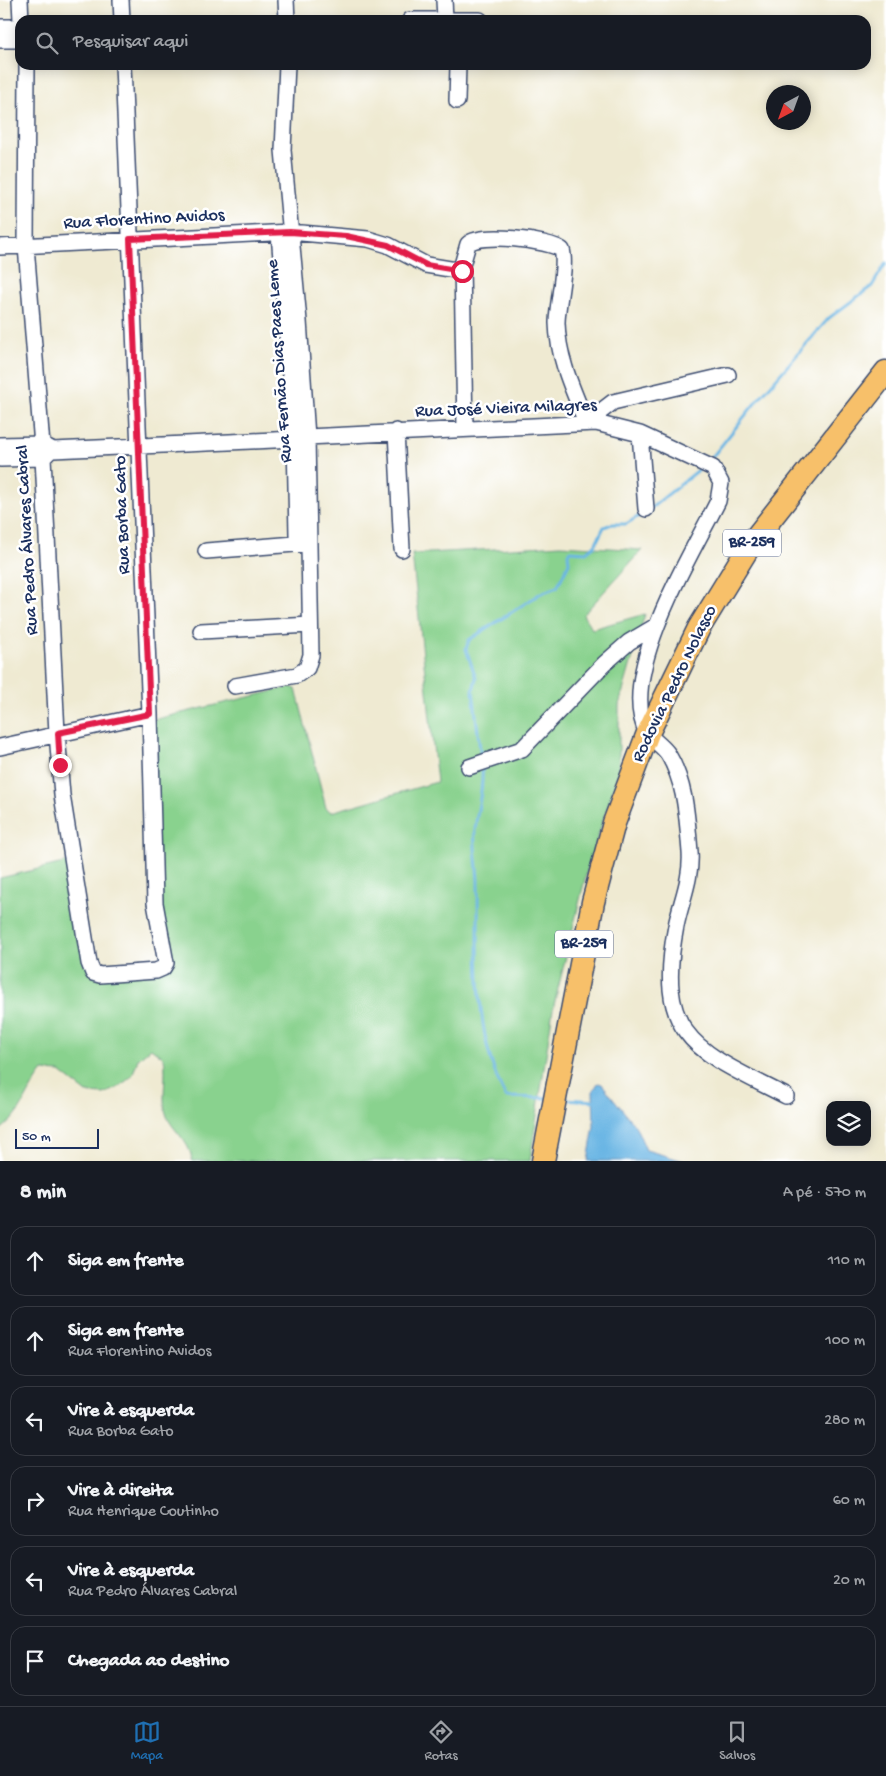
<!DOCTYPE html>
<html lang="pt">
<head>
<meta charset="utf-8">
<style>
	:root { --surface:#171b24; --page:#242831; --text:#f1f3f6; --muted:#9ea1a6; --line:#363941; --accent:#1f6fb2 }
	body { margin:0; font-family:"Gochi Hand",sans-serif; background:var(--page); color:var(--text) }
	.controls { position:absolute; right:15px; bottom:15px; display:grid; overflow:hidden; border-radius:10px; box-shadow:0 2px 12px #0003 }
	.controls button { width:45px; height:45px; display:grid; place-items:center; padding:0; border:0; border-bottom:1px solid var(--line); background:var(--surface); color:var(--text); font:25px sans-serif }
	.compass { position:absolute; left:766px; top:85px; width:45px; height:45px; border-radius:50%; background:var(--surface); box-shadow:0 2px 12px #0003; rotate:221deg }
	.scale { position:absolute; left:15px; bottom:12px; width:84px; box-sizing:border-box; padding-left:5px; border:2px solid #1b2f5e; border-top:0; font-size:14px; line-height:18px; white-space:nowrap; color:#1b2f5e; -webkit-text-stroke:4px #fff; paint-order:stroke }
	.stop { position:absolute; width:15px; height:15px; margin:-11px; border:4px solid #e11d48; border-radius:50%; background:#fff }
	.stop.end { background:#e11d48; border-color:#fff; box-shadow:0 1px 5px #0008 }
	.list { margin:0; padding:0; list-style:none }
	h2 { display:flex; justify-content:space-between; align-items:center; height:65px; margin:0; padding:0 20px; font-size:21px }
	h2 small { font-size:16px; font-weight:400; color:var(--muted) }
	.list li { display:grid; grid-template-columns:32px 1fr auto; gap:15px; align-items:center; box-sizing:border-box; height:70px; margin:0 10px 10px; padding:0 10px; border:1px solid var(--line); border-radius:15px }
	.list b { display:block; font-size:19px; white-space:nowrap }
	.list p { margin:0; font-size:16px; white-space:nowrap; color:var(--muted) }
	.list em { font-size:16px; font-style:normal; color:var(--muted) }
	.icon { flex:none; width:28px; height:28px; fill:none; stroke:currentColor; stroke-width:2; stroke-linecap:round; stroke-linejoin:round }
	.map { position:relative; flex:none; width:886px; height:1161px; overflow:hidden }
	.search { position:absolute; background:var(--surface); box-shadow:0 2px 12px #0003; left:15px; right:15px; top:15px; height:55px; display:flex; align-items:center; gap:12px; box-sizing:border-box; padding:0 18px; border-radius:15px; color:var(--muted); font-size:19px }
	.sheet { height:545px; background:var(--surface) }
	nav { display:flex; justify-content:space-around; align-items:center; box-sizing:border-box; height:70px; border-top:1px solid var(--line); background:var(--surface); font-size:14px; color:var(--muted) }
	nav a { display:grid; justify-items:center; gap:2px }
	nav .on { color:var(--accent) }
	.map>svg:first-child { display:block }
</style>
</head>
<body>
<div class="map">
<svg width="886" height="1161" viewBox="0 0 886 1161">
	<rect width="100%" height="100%" fill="#fff"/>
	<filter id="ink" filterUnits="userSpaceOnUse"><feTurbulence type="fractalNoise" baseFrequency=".02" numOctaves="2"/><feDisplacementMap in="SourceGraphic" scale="10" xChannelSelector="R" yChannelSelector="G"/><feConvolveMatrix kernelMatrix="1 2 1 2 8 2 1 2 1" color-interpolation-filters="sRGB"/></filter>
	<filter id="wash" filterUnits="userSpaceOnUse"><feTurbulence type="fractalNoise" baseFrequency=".0096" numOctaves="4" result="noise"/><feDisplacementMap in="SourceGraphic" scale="20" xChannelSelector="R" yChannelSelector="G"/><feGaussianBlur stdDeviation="1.12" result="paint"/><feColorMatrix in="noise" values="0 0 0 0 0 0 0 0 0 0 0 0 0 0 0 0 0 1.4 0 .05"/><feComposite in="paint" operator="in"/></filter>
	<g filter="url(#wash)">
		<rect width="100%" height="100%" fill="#efead2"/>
		<!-- green -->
		<path fill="#89d28e" stroke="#528076" d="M 561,545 L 642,550 L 583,615 L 592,629 L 645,614 L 619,705 L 619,771 L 588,867 L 553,1009 L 530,1161 L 192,1161 C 190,1138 169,1130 165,1110 C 162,1095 167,1076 164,1058 L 151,1048 L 138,1059 L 132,1076 L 119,1087 L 104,1094 L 87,1093 L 60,1072 L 43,1071 C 26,1092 24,1113 0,1130 L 0,878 L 72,861 L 95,973 L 163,961 L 148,721 L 291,687 L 296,689 L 326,808 L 331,812 L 437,782 L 412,554 Z"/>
		<!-- water -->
		<path fill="#6bb6e4" stroke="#4372a1" d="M 598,1083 L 602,1084 L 636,1127 L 646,1150 L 684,1161 L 588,1161 L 594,1126 L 593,1091 Z"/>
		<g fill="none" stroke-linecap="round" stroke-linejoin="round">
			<!-- stream -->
			<path stroke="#6bb6e4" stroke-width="3" d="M 709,461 L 756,402 L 829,318 L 872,286 L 886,263
				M 651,508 L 701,468
				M 481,758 L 473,691 L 476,678 L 466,649 L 469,640 L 541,593 L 557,587 L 569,563 L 568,553 L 570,551 L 586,552 L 595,545 L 604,527 L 612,524 L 626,524 L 644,513
				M 482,766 C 484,789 477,809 475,830 C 473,848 478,866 478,884 C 479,952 472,1035 506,1097 L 547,1098
				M 563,1099 L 597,1101"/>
		</g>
	</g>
	<g filter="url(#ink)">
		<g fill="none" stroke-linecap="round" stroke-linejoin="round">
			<defs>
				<path id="minor" d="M 20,0 L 21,20
					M 121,0 L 122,20
					M 286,0 L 287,20
					M 444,0 L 445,19
					M 410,20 L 480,20
					M 0,27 L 20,27
					M 0,40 L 20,40
					M 27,65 L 26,246 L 43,458 L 57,733 L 62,795 L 89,963 L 93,973 L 100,975 L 156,971 L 163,968 L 166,963 L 155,903 L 150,714 L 123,65
					M 457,101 L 458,65
					M 279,233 L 295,439 L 297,535
					M 0,247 L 290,232 L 368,239 L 388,245 L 426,265 L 462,271
					M 596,423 L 600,412 L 613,402 L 728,375
					M 465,429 L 462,265 L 468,244 C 479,232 550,240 562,250 C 567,266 557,304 557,323 C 558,359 573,390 586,422
					M 396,431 L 402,549
					M 640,434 L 646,509
					M 307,437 L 596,423 L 640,434 L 713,468 L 721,483 L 718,501 C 692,554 616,676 647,732 C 652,740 663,746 668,754 C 686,784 687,818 690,852 C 692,878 681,901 676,926 C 654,1039 698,1051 786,1096
					M 0,445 L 42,444 L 53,450 L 295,439
					M 0,459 L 43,458 L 49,452
					M 206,551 L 308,543
					M 201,631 L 310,625
					M 235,686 L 297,675 L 307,668 L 311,655 L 307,437 L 299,321 L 283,150 L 287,65
					M 0,747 L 150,714
					M 469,767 L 522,749 L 604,664 L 629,642 L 656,626"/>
				<path id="highway" d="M 543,1161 L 593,902 L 614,823 L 648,733 L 699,628 L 750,545 L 886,372"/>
			</defs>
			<!-- minor casing -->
			<use href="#minor" stroke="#3b4b6f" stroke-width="18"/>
			<!-- highway casing -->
			<use href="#highway" stroke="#3b4b6f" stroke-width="25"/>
			<!-- minor -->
			<use href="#minor" stroke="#fff" stroke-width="15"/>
			<!-- highway -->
			<use href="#highway" stroke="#f7c06b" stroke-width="22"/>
		</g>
	</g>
	<g fill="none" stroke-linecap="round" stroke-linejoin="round" filter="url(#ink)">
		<!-- route -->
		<path stroke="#e11d48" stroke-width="6" d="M 60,765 L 58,733 L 150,714 L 130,239 L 290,232 L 346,236 L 388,245 L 426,265 L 462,271"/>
	</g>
	<g text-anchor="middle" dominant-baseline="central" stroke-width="5" stroke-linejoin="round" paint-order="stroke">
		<!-- shield labels -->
		<g fill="#fff" stroke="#5f6d8e" stroke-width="1">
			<rect x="723" y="529.5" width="58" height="27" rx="4"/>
			<rect x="555" y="930.5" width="58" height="27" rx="4"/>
		</g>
		<g font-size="16" font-weight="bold" fill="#1b2f5e">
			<text x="752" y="543">BR-259</text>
			<text x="584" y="944">BR-259</text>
		</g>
		<!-- street labels -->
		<g font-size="18" fill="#1b2f5e" stroke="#fff">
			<text transform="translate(144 220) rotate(-3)">Rua Florentino Avidos</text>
			<text transform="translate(280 361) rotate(-94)">Rua Fernão Dias Paes Leme</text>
			<text transform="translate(506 409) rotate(-2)">Rua José Vieira Milagres</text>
			<text transform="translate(123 515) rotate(-92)">Rua Borba Gato</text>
			<text transform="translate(28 540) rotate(-93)">Rua Pedro Álvares Cabral</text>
			<text transform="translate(675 684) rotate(-64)">Rodovia Pedro Nolasco</text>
		</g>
	</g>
</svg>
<div class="controls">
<button><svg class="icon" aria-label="layers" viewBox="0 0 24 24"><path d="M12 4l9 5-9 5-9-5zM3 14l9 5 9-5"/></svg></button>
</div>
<svg class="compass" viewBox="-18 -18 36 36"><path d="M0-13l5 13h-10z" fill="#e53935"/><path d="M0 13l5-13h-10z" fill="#9ea1a6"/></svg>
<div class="scale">50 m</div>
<div class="stop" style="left:462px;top:271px"></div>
<div class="stop end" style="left:60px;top:765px"></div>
<div class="search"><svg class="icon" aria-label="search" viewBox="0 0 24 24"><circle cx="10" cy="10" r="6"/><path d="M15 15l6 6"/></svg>Pesquisar aqui</div>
</div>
<section class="sheet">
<h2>8 min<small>A pé · 570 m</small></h2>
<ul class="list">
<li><svg class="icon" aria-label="ahead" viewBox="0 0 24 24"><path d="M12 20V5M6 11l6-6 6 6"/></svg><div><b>Siga em frente</b></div><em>110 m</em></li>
<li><svg class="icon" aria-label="ahead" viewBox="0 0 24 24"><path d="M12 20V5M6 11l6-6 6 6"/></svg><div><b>Siga em frente</b><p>Rua Florentino Avidos</p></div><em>100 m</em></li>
<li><svg class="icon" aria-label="left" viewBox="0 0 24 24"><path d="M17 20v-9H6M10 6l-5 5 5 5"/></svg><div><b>Vire à esquerda</b><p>Rua Borba Gato</p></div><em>280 m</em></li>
<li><svg class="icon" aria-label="right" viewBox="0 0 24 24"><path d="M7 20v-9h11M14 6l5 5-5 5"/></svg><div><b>Vire à direita</b><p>Rua Henrique Coutinho</p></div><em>60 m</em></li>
<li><svg class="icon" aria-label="left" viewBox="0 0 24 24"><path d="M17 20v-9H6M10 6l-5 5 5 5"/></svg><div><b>Vire à esquerda</b><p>Rua Pedro Álvares Cabral</p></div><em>20 m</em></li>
<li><svg class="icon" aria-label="arrive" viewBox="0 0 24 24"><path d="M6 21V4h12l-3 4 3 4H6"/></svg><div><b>Chegada ao destino</b></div></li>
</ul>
</section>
<nav>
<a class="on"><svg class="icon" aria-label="map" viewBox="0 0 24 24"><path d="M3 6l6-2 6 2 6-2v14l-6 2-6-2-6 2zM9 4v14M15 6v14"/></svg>Mapa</a>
<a><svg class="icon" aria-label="directions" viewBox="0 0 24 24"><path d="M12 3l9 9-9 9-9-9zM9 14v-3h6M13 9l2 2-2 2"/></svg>Rotas</a>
<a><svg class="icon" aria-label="saved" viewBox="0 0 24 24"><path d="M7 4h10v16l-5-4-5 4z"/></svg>Salvos</a>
</nav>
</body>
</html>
